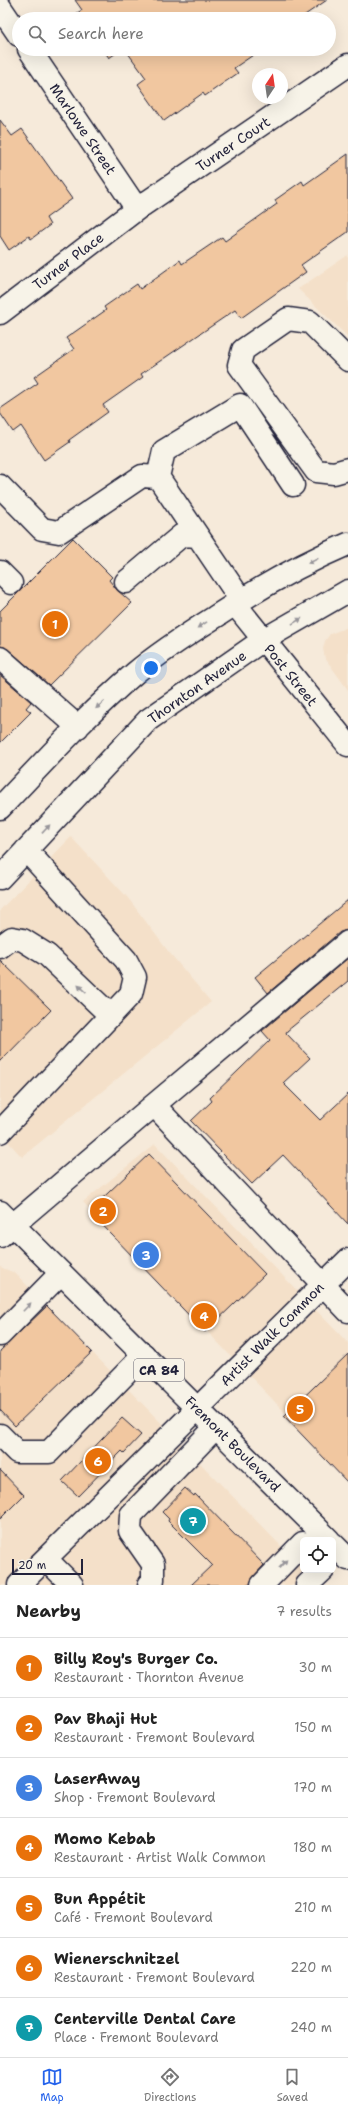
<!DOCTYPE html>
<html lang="en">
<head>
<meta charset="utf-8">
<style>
	:root { --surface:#fff; --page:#f2f2f2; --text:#222; --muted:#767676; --line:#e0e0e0; --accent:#2563eb }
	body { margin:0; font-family:"Shantell Sans",sans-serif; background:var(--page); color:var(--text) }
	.controls { position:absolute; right:12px; bottom:12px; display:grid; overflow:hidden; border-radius:6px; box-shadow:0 4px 16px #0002 }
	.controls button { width:36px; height:36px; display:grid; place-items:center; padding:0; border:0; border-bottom:1px solid var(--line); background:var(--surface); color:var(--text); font:20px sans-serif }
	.compass { position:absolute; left:252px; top:68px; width:36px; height:36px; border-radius:50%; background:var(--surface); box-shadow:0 4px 16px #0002; rotate:13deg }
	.scale { position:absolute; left:12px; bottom:10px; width:71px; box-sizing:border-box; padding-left:4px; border:2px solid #22223b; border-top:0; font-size:11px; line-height:14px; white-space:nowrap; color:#22223b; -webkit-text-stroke:3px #f7f3e8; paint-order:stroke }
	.you { position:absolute; left:151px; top:668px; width:14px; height:14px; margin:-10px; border:3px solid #fff; border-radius:50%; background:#1a73e8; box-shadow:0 0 0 6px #1a73e833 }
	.badge { display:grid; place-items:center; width:26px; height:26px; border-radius:50%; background:var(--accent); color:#fff; font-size:13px; font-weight:700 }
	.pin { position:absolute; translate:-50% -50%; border:2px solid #fff; box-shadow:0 1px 4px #0006 }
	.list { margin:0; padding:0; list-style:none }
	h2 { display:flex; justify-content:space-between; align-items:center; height:52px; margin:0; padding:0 16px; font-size:17px }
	h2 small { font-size:13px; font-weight:400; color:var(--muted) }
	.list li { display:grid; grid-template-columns:26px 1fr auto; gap:12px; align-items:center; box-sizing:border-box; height:60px; padding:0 16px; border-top:1px solid var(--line) }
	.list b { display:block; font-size:15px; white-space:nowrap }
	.list p { margin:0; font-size:13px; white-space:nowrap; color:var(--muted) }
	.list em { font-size:13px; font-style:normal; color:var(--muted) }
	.icon { flex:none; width:22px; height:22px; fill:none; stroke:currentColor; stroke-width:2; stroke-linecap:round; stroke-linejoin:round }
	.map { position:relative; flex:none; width:348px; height:1585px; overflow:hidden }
	.search { position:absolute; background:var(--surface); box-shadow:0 4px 16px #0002; left:12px; right:12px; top:12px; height:44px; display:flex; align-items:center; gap:10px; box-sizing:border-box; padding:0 14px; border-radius:22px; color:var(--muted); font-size:15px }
	.sheet { height:472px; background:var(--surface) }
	nav { display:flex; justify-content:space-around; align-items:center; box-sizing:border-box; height:56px; border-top:1px solid var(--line); background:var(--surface); font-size:11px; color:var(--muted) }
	nav a { display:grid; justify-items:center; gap:2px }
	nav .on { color:var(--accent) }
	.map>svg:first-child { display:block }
</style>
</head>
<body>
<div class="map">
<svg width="348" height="1585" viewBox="0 0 348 1585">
	<rect width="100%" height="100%" fill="#f6eada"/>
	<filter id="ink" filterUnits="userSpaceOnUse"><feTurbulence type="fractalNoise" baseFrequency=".025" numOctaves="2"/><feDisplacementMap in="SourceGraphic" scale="8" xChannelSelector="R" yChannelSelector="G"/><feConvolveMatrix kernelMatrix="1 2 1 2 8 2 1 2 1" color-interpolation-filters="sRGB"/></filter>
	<g filter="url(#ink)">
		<!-- built -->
		<path fill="#f4e0c9" d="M 348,255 L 348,337 L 298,289 Z
			M 348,627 L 348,690 L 325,658 L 323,649 L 325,641 L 330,634 Z
			M 71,837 L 128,898 L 168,951 L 211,1002 L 22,1157 L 0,1133 L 0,910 Z
			M 155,1144 L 348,1343 L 348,1478 L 83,1202 Z
			M 0,1267 L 15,1273 L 319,1585 L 0,1585 Z"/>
		<!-- building -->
		<path fill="#f1c7a0" stroke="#22223b" d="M 75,0 L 327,0 L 299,19 L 82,19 L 77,13 L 82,10 Z
			M 103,49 L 122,49 L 109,58 Z
			M 125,49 L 262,49 L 234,68 L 238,73 L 205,96 L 203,93 L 164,121 L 138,84 L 146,78 Z
			M 0,120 L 12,136 L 22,129 L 72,199 L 46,218 L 50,225 L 31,239 L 29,236 L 9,250 L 0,236 Z
			M 348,154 L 348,232 L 301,265 L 306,272 L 241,318 L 235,310 L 141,374 L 143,377 L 103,405 L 108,412 L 69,440 L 70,442 L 44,460 L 21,426 L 13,432 L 0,413 L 0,409 L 38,383 L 34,377 L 74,349 L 66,338 L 106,310 L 104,307 L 137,284 L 140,289 L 180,260 L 182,264 L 222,237 L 225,241 L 277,204 L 275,200 L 302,181 L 304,185 Z
			M 73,538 L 112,577 L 109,580 L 117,590 L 132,603 L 49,685 L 8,649 L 0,646 L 0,611 Z
			M 0,675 L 31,702 L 26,708 L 31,712 L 0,743 Z
			M 348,900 L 348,930 L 340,932 L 268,993 L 255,977 Z
			M 348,958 L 348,981 L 287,1031 L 286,1033 L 310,1058 L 283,1083 L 320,1120 L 348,1094 L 348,1224 L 283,1155 L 252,1184 L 191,1121 L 212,1101 L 210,1098 L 270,1040 L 262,1031 Z
			M 0,960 L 51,1010 L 0,1062 Z
			M 149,1154 L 265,1274 L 205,1332 L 89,1211 Z
			M 47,1306 L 92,1352 L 15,1426 L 0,1410 L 0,1351 Z
			M 348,1354 L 348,1483 L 284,1416 Z
			M 122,1418 L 141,1435 L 124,1453 L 122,1451 L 78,1496 L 62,1481 Z
			M 0,1470 L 24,1495 L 0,1519 Z
			M 185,1488 L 194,1496 L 195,1494 L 264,1565 L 253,1577 L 250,1585 L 191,1585 L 212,1565 L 168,1521 L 169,1519 L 162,1512 Z"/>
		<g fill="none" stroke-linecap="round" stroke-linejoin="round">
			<defs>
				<path id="minor" d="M 0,7 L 19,35
					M 29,49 L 137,209
					M 0,313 L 137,209 L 348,65
					M 348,360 L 310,322 L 288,319 L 243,350 L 239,365 L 316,471 L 334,473 L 348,469
					M 0,486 L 42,529 L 59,532 L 142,476 L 158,477
					M 0,572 L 11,583
					M 126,582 L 182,535 L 198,536
					M 241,600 L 158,477 L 164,451 L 240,405 L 293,485
					M 235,604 L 348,745
					M 0,658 L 78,727
					M 0,808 C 44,762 87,714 135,673 C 160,652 188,634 215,617 C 257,589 301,564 348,544
					M 0,878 L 148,720 L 263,640 L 348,591
					M 0,947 L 12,938 L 23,940 L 47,955 L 110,1015
					M 154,1105 L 348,942
					M 0,1132 L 131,994 L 135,977 L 126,960 L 26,850
					M 0,1236 L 154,1105 L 348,1311
					M 0,1335 L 61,1273
					M 0,1435 L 17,1452 L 49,1452 L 144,1355
					M 46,1559 L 72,1585
					M 19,1585 L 348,1260
					M 149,1585 L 153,1580 L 153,1564 L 130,1531 L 131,1515 L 216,1427
					M 262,1585 L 303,1543
					M 307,1585 L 323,1570"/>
				<path id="major" d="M 0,1212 L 329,1540
					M 333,1544 L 348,1559"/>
			</defs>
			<!-- minor casing -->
			<use href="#minor" stroke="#22223b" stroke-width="25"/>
			<!-- major casing -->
			<use href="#major" stroke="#22223b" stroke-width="25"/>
			<!-- minor -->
			<use href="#minor" stroke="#f7f3e8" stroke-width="22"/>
			<!-- major -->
			<use href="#major" stroke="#f7f3e8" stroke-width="22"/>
		</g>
		<!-- one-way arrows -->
		<defs><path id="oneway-solid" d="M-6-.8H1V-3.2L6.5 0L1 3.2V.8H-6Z"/></defs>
		<g fill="#97959a">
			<use href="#oneway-solid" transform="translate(313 561) rotate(154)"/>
			<use href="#oneway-solid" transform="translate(297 621) rotate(-31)"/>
			<use href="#oneway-solid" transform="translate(202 625) rotate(148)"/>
			<use href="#oneway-solid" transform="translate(100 705) rotate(138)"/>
			<use href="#oneway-solid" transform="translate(46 829) rotate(-47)"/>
			<use href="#oneway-solid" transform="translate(82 989) rotate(-137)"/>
			<use href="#oneway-solid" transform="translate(27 1307) rotate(-46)"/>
			<use href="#oneway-solid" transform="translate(283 1564) rotate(-47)"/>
		</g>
	</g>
	<g text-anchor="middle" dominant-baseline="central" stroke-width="4" stroke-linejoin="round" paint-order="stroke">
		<!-- shield labels -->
		<rect fill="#f7f3e8" stroke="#62616f" stroke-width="1" x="134" y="1359" width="50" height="22" rx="3"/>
		<g font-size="13" font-weight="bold" fill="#22223b">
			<text x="159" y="1370">CA 84</text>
		</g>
		<!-- street labels -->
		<g font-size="14" fill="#22223b" stroke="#f7f3e8">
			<text transform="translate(83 129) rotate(56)">Marlowe Street</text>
			<text transform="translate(233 144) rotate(-34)">Turner Court</text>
			<text transform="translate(68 261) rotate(-37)">Turner Place</text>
			<text transform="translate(291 675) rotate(51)">Post Street</text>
			<text transform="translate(197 687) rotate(-35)">Thornton Avenue</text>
			<text transform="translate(272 1334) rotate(-45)">Artist Walk Common</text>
			<text transform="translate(233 1444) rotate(45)">Fremont Boulevard</text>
		</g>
	</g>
</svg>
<div class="controls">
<button><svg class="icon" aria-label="locate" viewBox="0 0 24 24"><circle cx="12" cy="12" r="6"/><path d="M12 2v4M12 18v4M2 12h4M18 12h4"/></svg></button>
</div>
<svg class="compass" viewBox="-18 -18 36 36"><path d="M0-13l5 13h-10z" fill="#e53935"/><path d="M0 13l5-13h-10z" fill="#767676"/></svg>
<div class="scale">20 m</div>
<div class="you"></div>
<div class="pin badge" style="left:55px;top:624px;background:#e8710a">1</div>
<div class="pin badge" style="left:103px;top:1211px;background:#e8710a">2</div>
<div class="pin badge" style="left:146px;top:1255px;background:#3f7fe0">3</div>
<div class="pin badge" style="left:204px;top:1316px;background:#e8710a">4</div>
<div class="pin badge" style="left:300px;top:1409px;background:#e8710a">5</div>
<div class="pin badge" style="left:98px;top:1461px;background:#e8710a">6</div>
<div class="pin badge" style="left:193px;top:1521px;background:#0f9aa8">7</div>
<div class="search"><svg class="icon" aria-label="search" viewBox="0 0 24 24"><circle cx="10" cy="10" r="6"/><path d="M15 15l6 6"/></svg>Search here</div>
</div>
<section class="sheet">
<h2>Nearby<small>7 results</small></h2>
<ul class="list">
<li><span class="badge" style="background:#e8710a">1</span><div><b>Billy Roy's Burger Co.</b><p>Restaurant · Thornton Avenue</p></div><em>30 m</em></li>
<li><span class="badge" style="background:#e8710a">2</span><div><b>Pav Bhaji Hut</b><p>Restaurant · Fremont Boulevard</p></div><em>150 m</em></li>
<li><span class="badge" style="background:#3f7fe0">3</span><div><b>LaserAway</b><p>Shop · Fremont Boulevard</p></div><em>170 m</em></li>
<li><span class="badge" style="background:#e8710a">4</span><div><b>Momo Kebab</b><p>Restaurant · Artist Walk Common</p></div><em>180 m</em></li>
<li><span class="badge" style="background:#e8710a">5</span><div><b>Bun Appétit</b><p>Café · Fremont Boulevard</p></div><em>210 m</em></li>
<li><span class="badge" style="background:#e8710a">6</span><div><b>Wienerschnitzel</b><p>Restaurant · Fremont Boulevard</p></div><em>220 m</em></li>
<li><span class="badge" style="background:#0f9aa8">7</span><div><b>Centerville Dental Care</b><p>Place · Fremont Boulevard</p></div><em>240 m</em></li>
</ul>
</section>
<nav>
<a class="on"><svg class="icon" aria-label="map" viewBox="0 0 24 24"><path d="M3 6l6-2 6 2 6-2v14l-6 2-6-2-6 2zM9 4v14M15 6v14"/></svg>Map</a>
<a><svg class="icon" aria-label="directions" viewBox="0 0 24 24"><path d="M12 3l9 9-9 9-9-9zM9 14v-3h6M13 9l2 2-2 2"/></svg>Directions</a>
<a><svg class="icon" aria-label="saved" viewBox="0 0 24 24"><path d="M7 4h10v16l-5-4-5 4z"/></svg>Saved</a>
</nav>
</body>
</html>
